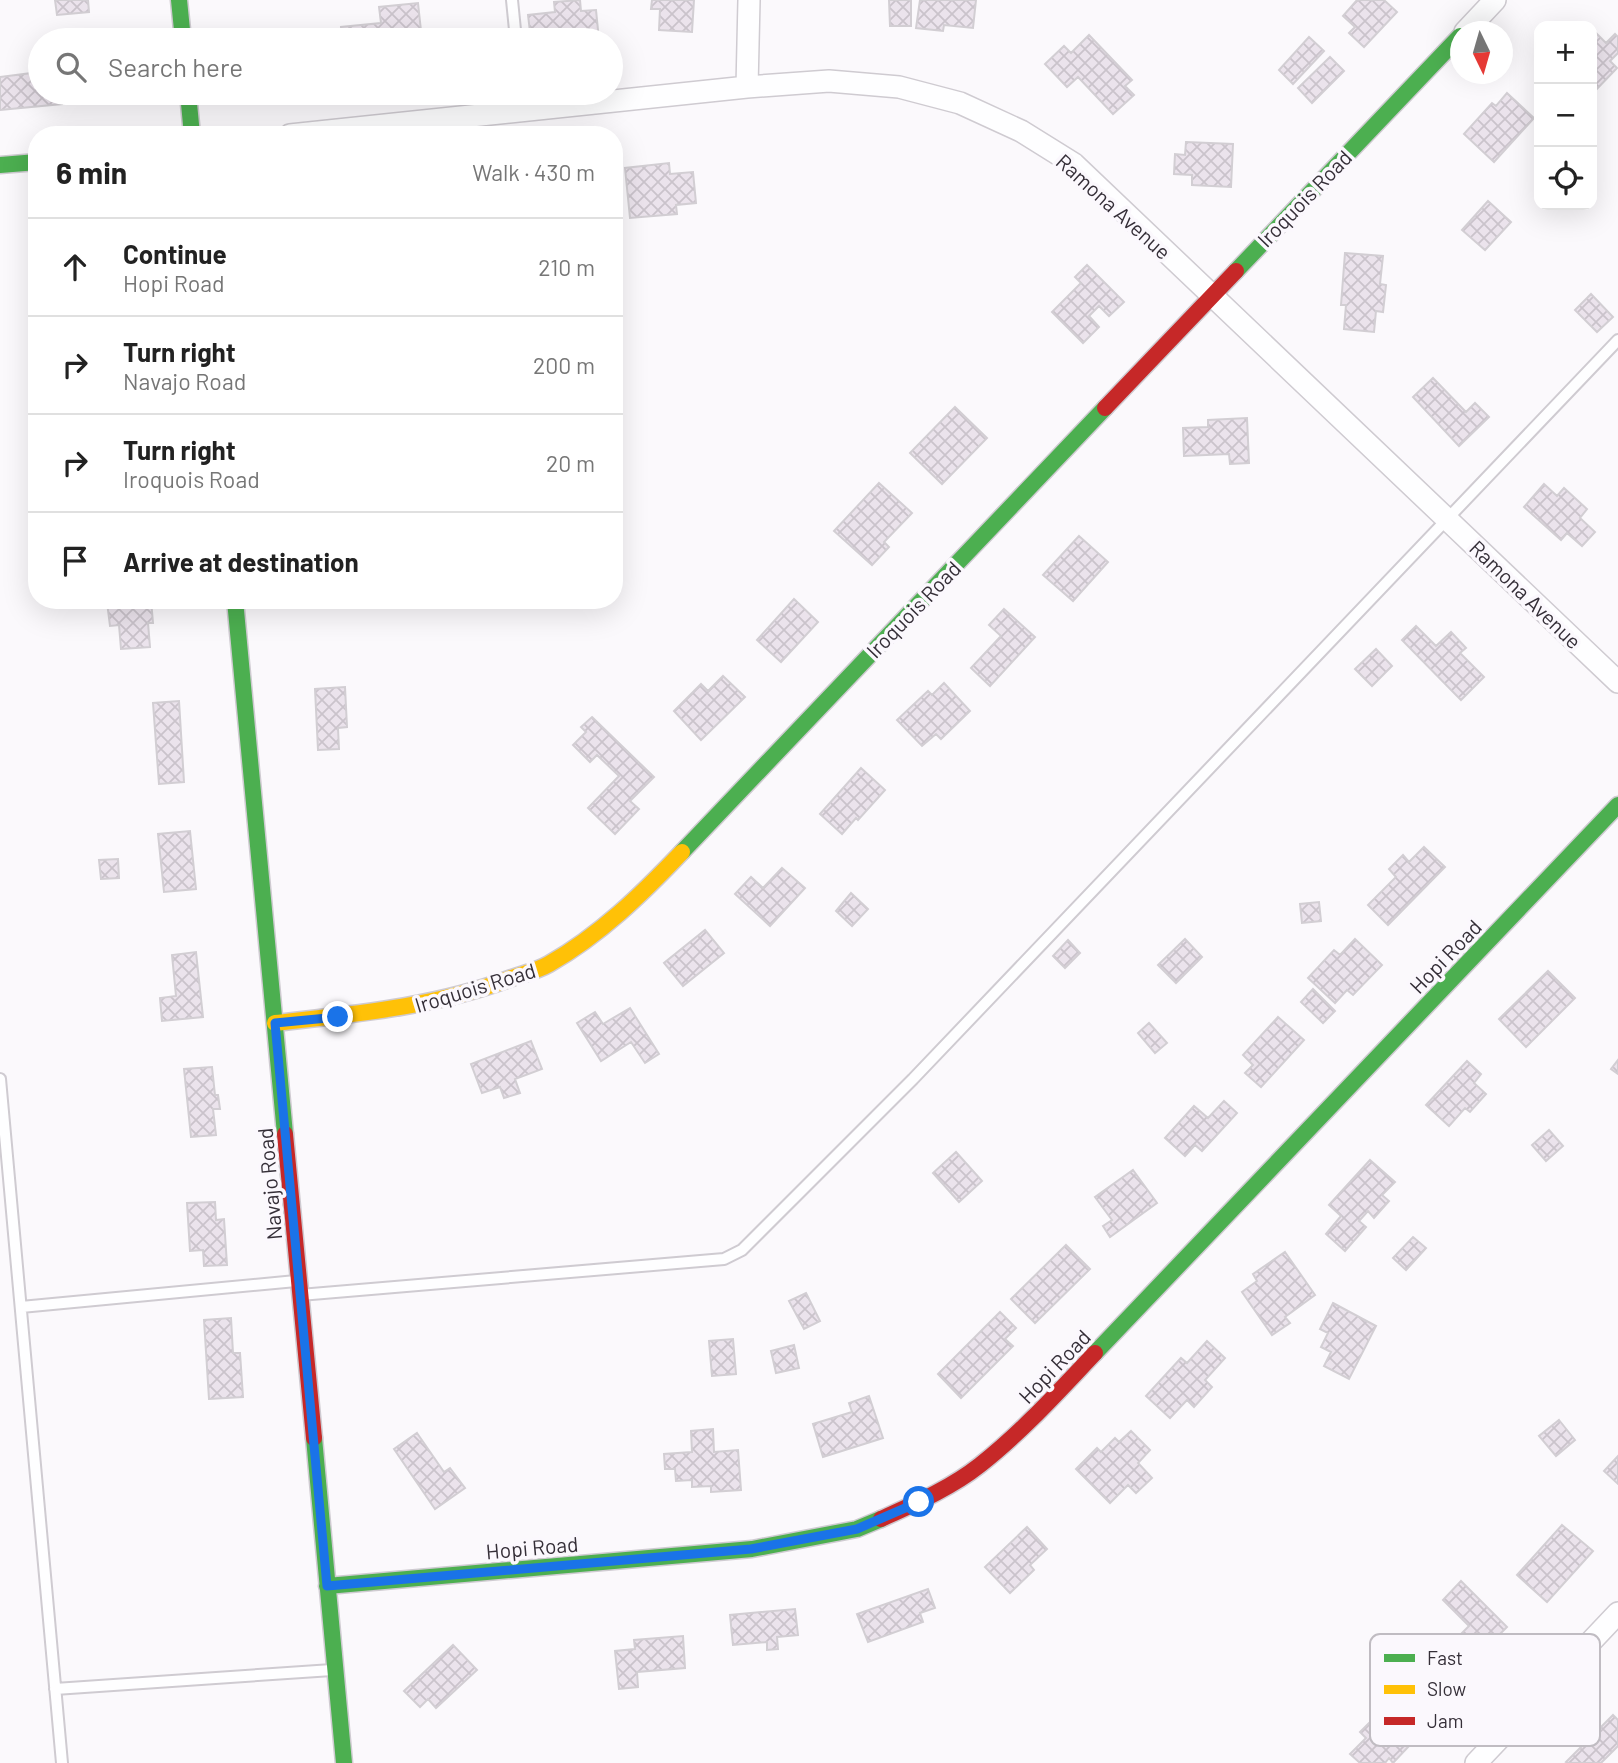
<!DOCTYPE html>
<html lang="en">
<head>
<meta charset="utf-8">
<style>
	:root { --surface:#fff; --page:#f6f6f6; --text:#222; --muted:#767676; --line:#e0e0e0 }
	body { margin:0; font-family:Barlow,sans-serif; background:var(--page); color:var(--text) }
	.controls { position:absolute; right:21px; top:21px; display:grid; overflow:hidden; border-radius:14px; box-shadow:0 7px 28px #0002 }
	.controls button { width:63px; height:63px; display:grid; place-items:center; padding:0; border:0; border-bottom:2px solid var(--line); background:var(--surface); color:var(--text); font:35px sans-serif }
	.compass { position:absolute; left:1450px; top:21px; width:63px; height:63px; border-radius:50%; background:var(--surface); box-shadow:0 7px 28px #0002; rotate:175deg }
	.stop { position:absolute; width:21px; height:21px; margin:-16px; border:5px solid #1a73e8; border-radius:50%; background:#fff }
	.stop.end { background:#1a73e8; border-color:#fff; box-shadow:0 2px 7px #0008 }
	.list { margin:0; padding:0; list-style:none }
	h2 { display:flex; justify-content:space-between; align-items:center; height:91px; margin:0; padding:0 28px; font-size:30px }
	h2 small { font-size:23px; font-weight:400; color:var(--muted) }
	.list li { display:grid; grid-template-columns:46px 1fr auto; gap:21px; align-items:center; box-sizing:border-box; height:98px; padding:0 28px; border-top:2px solid var(--line) }
	.list b { display:block; font-size:26px; white-space:nowrap }
	.list p { margin:0; font-size:23px; white-space:nowrap; color:var(--muted) }
	.list em { font-size:23px; font-style:normal; color:var(--muted) }
	.icon { flex:none; width:38px; height:38px; fill:none; stroke:currentColor; stroke-width:2; stroke-linecap:round; stroke-linejoin:round }
	.map { position:relative; flex:none; width:1618px; height:1763px; overflow:hidden }
	.search { position:absolute; background:var(--surface); box-shadow:0 7px 28px #0002; left:28px; top:28px; width:595px; height:77px; display:flex; align-items:center; gap:18px; box-sizing:border-box; padding:0 24px; border-radius:38px; color:var(--muted); font-size:26px }
	.panel { position:absolute; background:var(--surface); box-shadow:0 7px 28px #0002; left:28px; top:126px; width:595px; height:483px; border-radius:28px }
	.map>svg:first-child { display:block }
</style>
</head>
<body>
<div class="map">
<svg width="1618" height="1763" viewBox="0 0 1618 1763">
	<defs>
		<pattern id="building-cross-hatch" width="8" height="8" patternUnits="userSpaceOnUse" patternTransform="scale(1.75)"><rect width="8" height="8" fill="#ebe3ec"/><path d="M0 0l8 8M0 8l8-8" fill="none" stroke="#cac3cb"/></pattern>
	</defs>
	<rect width="100%" height="100%" fill="#fbf9fc"/>
	<!-- building -->
	<path fill="url(#building-cross-hatch)" stroke="#d2ced3" stroke-width="2" d="M 55,0 L 88,0 L 89,12 L 57,15 Z
		M 580,0 L 581,11 L 596,10 L 599,40 L 531,40 L 528,15 L 555,12 L 554,2 Z
		M 652,0 L 694,0 L 692,32 L 659,30 L 660,9 L 651,9 Z
		M 889,0 L 911,0 L 911,26 L 890,26 Z
		M 920,0 L 976,0 L 973,28 L 944,25 L 943,31 L 916,28 Z
		M 1357,0 L 1384,0 L 1397,12 L 1364,47 L 1349,33 L 1355,27 L 1343,16 Z
		M 418,3 L 422,40 L 342,40 L 341,27 L 381,23 L 379,7 Z
		M 1592,29 L 1606,43 L 1615,34 L 1618,37 L 1618,53 L 1610,61 L 1617,68 L 1592,94 L 1592,60 L 1594,58 L 1592,55 Z
		M 1089,35 L 1132,80 L 1125,86 L 1134,95 L 1113,114 L 1078,77 L 1067,87 L 1045,64 L 1064,46 L 1071,53 Z
		M 1309,37 L 1324,51 L 1293,84 L 1279,70 Z
		M 1330,57 L 1344,71 L 1312,103 L 1298,88 Z
		M 40,72 L 40,93 L 61,93 L 62,104 L 0,110 L 0,77 Z
		M 1507,93 L 1534,118 L 1494,162 L 1464,134 L 1492,103 L 1496,106 Z
		M 1186,142 L 1233,144 L 1231,187 L 1192,185 L 1192,175 L 1174,174 L 1175,154 L 1185,155 Z
		M 669,163 L 670,174 L 693,172 L 696,203 L 676,205 L 677,214 L 630,218 L 625,168 Z
		M 1488,201 L 1511,222 L 1485,250 L 1462,230 Z
		M 1345,253 L 1383,256 L 1380,284 L 1386,285 L 1383,312 L 1376,311 L 1374,332 L 1344,329 L 1346,305 L 1341,305 Z
		M 1087,265 L 1124,302 L 1109,316 L 1099,306 L 1089,316 L 1099,327 L 1083,343 L 1052,312 L 1081,283 L 1075,277 Z
		M 1591,294 L 1613,317 L 1597,332 L 1575,310 Z
		M 1433,378 L 1466,412 L 1475,403 L 1489,417 L 1459,446 L 1413,397 Z
		M 955,407 L 987,438 L 942,484 L 910,453 Z
		M 1247,418 L 1249,463 L 1230,464 L 1229,454 L 1184,456 L 1183,428 L 1208,427 L 1208,420 Z
		M 879,483 L 912,513 L 884,542 L 889,547 L 872,565 L 834,531 Z
		M 1544,484 L 1557,496 L 1564,488 L 1587,509 L 1580,518 L 1595,532 L 1582,546 L 1567,533 L 1561,540 L 1524,507 Z
		M 1079,536 L 1108,562 L 1073,601 L 1043,575 Z
		M 794,599 L 818,622 L 781,662 L 757,640 Z
		M 117,600 L 151,600 L 153,623 L 148,623 L 150,647 L 121,649 L 119,625 L 110,626 L 107,602 Z
		M 1004,609 L 1035,637 L 990,686 L 971,668 L 1001,636 L 989,625 Z
		M 1416,626 L 1436,646 L 1451,632 L 1466,648 L 1460,653 L 1484,677 L 1461,700 L 1402,640 Z
		M 1376,649 L 1392,666 L 1372,686 L 1355,669 Z
		M 723,676 L 745,697 L 701,740 L 674,711 L 701,684 L 708,691 Z
		M 944,683 L 970,711 L 941,739 L 936,734 L 922,746 L 897,720 L 928,691 L 932,695 Z
		M 345,687 L 347,727 L 338,728 L 339,749 L 318,750 L 315,689 Z
		M 179,701 L 184,782 L 159,784 L 153,703 Z
		M 592,717 L 654,777 L 630,801 L 639,809 L 615,834 L 588,808 L 619,776 L 597,755 L 590,762 L 573,745 L 586,732 L 581,727 Z
		M 861,768 L 885,790 L 858,820 L 856,818 L 842,834 L 820,814 Z
		M 190,831 L 196,889 L 164,892 L 158,834 Z
		M 1424,847 L 1445,867 L 1388,925 L 1368,905 L 1396,877 L 1389,869 L 1403,855 L 1409,862 Z
		M 118,859 L 119,878 L 101,879 L 99,860 Z
		M 782,868 L 805,888 L 770,926 L 735,894 L 751,877 L 763,888 Z
		M 851,893 L 868,909 L 852,926 L 836,911 Z
		M 1319,902 L 1321,921 L 1302,923 L 1300,904 Z
		M 705,930 L 724,953 L 683,986 L 664,963 Z
		M 1185,939 L 1202,957 L 1176,983 L 1158,965 Z
		M 1355,939 L 1382,965 L 1353,995 L 1347,990 L 1335,1003 L 1308,978 L 1334,950 L 1340,955 Z
		M 1068,940 L 1080,953 L 1065,968 L 1053,956 Z
		M 196,952 L 203,1017 L 162,1021 L 160,998 L 176,996 L 172,955 Z
		M 1548,971 L 1575,998 L 1526,1047 L 1499,1019 Z
		M 1313,989 L 1335,1011 L 1323,1023 L 1301,1002 Z
		M 630,1008 L 659,1054 L 645,1063 L 631,1042 L 601,1061 L 577,1023 L 595,1012 L 603,1024 Z
		M 1278,1017 L 1304,1040 L 1261,1087 L 1245,1073 L 1253,1065 L 1243,1055 Z
		M 1149,1023 L 1167,1043 L 1155,1053 L 1138,1033 Z
		M 531,1041 L 542,1069 L 515,1079 L 520,1093 L 504,1098 L 500,1087 L 482,1093 L 471,1064 Z
		M 1618,1060 L 1618,1074 L 1611,1069 Z
		M 1467,1061 L 1481,1074 L 1474,1083 L 1486,1094 L 1470,1112 L 1465,1108 L 1449,1126 L 1426,1105 Z
		M 212,1067 L 215,1095 L 218,1095 L 220,1109 L 213,1109 L 216,1135 L 191,1137 L 184,1069 Z
		M 1224,1101 L 1237,1113 L 1202,1151 L 1195,1145 L 1185,1156 L 1165,1138 L 1194,1106 L 1208,1118 Z
		M 1549,1130 L 1563,1146 L 1546,1161 L 1532,1145 Z
		M 956,1152 L 982,1181 L 959,1202 L 933,1173 Z
		M 1370,1160 L 1395,1182 L 1382,1195 L 1389,1201 L 1374,1218 L 1368,1211 L 1359,1221 L 1366,1227 L 1345,1251 L 1326,1234 L 1341,1216 L 1329,1205 Z
		M 1133,1170 L 1157,1203 L 1110,1237 L 1103,1226 L 1112,1220 L 1095,1197 Z
		M 215,1202 L 216,1220 L 224,1219 L 227,1265 L 204,1266 L 203,1250 L 190,1251 L 187,1203 Z
		M 1413,1237 L 1426,1248 L 1406,1270 L 1393,1258 Z
		M 1066,1245 L 1090,1269 L 1035,1323 L 1011,1299 Z
		M 1285,1252 L 1315,1295 L 1285,1317 L 1290,1323 L 1272,1335 L 1242,1292 L 1257,1281 L 1253,1274 Z
		M 806,1293 L 820,1321 L 804,1329 L 789,1301 Z
		M 1333,1303 L 1376,1326 L 1349,1379 L 1324,1366 L 1331,1352 L 1321,1347 L 1328,1333 L 1320,1329 Z
		M 1000,1312 L 1016,1328 L 1005,1339 L 1013,1346 L 961,1398 L 938,1374 Z
		M 231,1318 L 233,1353 L 240,1353 L 243,1397 L 209,1399 L 204,1320 Z
		M 733,1339 L 736,1374 L 712,1376 L 709,1341 Z
		M 1207,1341 L 1225,1358 L 1205,1380 L 1212,1387 L 1194,1407 L 1187,1400 L 1170,1418 L 1146,1396 L 1181,1358 L 1187,1363 Z
		M 794,1345 L 799,1368 L 776,1373 L 771,1351 Z
		M 869,1396 L 883,1438 L 823,1457 L 813,1424 L 852,1412 L 849,1403 Z
		M 1559,1420 L 1575,1440 L 1556,1456 L 1539,1436 Z
		M 713,1429 L 714,1452 L 738,1450 L 741,1490 L 711,1492 L 711,1486 L 692,1487 L 692,1480 L 676,1481 L 675,1469 L 665,1469 L 664,1454 L 692,1452 L 691,1431 Z
		M 1131,1431 L 1150,1450 L 1138,1463 L 1152,1478 L 1136,1493 L 1128,1485 L 1110,1503 L 1076,1469 L 1097,1448 L 1101,1452 L 1115,1438 L 1119,1442 Z
		M 417,1433 L 444,1472 L 450,1468 L 465,1488 L 435,1509 L 394,1449 Z
		M 1618,1456 L 1618,1484 L 1604,1471 Z
		M 1562,1525 L 1593,1551 L 1547,1602 L 1517,1575 Z
		M 1027,1527 L 1047,1549 L 1030,1565 L 1034,1570 L 1010,1593 L 985,1567 Z
		M 1461,1581 L 1507,1627 L 1481,1653 L 1490,1662 L 1459,1693 L 1431,1664 L 1469,1626 L 1443,1600 Z
		M 928,1589 L 935,1608 L 920,1613 L 923,1622 L 868,1642 L 857,1614 Z
		M 795,1609 L 798,1635 L 777,1637 L 778,1649 L 767,1650 L 767,1642 L 733,1645 L 730,1615 Z
		M 683,1636 L 685,1668 L 637,1672 L 638,1687 L 619,1689 L 615,1651 L 635,1649 L 634,1640 Z
		M 453,1645 L 477,1670 L 436,1708 L 428,1699 L 420,1707 L 404,1691 Z
		M 1400,1703 L 1426,1728 L 1393,1763 L 1389,1758 L 1385,1763 L 1360,1763 L 1350,1754 L 1366,1738 L 1360,1732 L 1381,1711 L 1387,1716 Z
		M 1613,1715 L 1618,1720 L 1618,1746 L 1601,1763 L 1568,1763 L 1566,1762 Z"/>
	<g fill="none" stroke-linecap="round" stroke-linejoin="round">
		<defs>
			<path id="lane" d="M 512,0 L 516,40
				M 521,93 L 522,110
				M 0,1079 L 62,1763
				M 300,1295 L 724,1259 L 742,1250 L 913,1079 L 1618,340
				M 21,1307 L 296,1281
				M 55,1689 L 332,1670"/>
			<path id="street" d="M 1465,32 L 1495,0
				M 747,87 L 749,0
				M 290,135 L 747,87 L 829,81 L 899,87 L 960,103 L 1021,131 L 1074,164 L 1618,682
				M 1476,1763 L 1618,1613"/>
			<path id="fast" d="M 179,0 L 183,40
				M 188,93 L 192,135
				M 0,165 L 37,162
				M 1236,271 L 1460,36
				M 235,600 L 285,1134
				M 682,852 L 1105,408
				M 1095,1353 L 1618,805
				M 314,1438 L 344,1763
				M 327,1586 L 752,1549 L 857,1529 L 881,1519"/>
			<path id="slow" d="M 275,1023 C 354,1014 434,1007 509,979 C 522,974 537,971 549,964 C 600,935 642,894 682,852"/>
			<path id="jam" d="M 1105,408 L 1236,271
				M 285,1134 L 314,1438
				M 881,1519 C 914,1504 951,1488 980,1465 C 1022,1432 1058,1392 1095,1353"/>
		</defs>
		<!-- lane casing -->
		<use href="#lane" stroke="#cfcbd1" stroke-width="14"/>
		<!-- street casing -->
		<use href="#street" stroke="#cfcbd1" stroke-width="24"/>
		<!-- fast casing -->
		<use href="#fast" stroke="#cfcbd1" stroke-width="19"/>
		<!-- slow casing -->
		<use href="#slow" stroke="#cfcbd1" stroke-width="19"/>
		<!-- jam casing -->
		<use href="#jam" stroke="#cfcbd1" stroke-width="19"/>
		<!-- lane -->
		<use href="#lane" stroke="#fefeff" stroke-width="10"/>
		<!-- street -->
		<use href="#street" stroke="#fefeff" stroke-width="21"/>
		<!-- fast -->
		<use href="#fast" stroke="#4caf50" stroke-width="16"/>
		<!-- slow -->
		<use href="#slow" stroke="#ffc107" stroke-width="16"/>
		<!-- jam -->
		<use href="#jam" stroke="#c62828" stroke-width="16"/>
	</g>
	<g fill="none" stroke-linecap="round" stroke-linejoin="round">
		<!-- route -->
		<path stroke="#1a73e8" stroke-width="9" d="M 338,1017 L 275,1023 L 327,1586 L 751,1549 L 857,1529 L 919,1502"/>
	</g>
	<g text-anchor="middle" dominant-baseline="central" stroke-width="7" stroke-linejoin="round" paint-order="stroke">
		<!-- street labels -->
		<g font-size="21" fill="#352f38" stroke="#fbf8fd">
			<text transform="translate(1304 198) rotate(-46)">Iroquois Road</text>
			<text transform="translate(1114 206) rotate(42)">Ramona Avenue</text>
			<text transform="translate(1526 594) rotate(44)">Ramona Avenue</text>
			<text transform="translate(913 609) rotate(-46)">Iroquois Road</text>
			<text transform="translate(1445 956) rotate(-46)">Hopi Road</text>
			<text transform="translate(475 987) rotate(-17)">Iroquois Road</text>
			<text transform="translate(269 1184) rotate(-95)">Navajo Road</text>
			<text transform="translate(1054 1366) rotate(-46)">Hopi Road</text>
			<text transform="translate(532 1547) rotate(-5)">Hopi Road</text>
		</g>
	</g>
	<!-- legend -->
	<rect x="1370" y="1634" width="230" height="112" rx="10" fill="#fbf8fd" stroke="#c0bcc2" stroke-width="2"/>
	<rect x="1384" y="1654" width="31" height="8" fill="#4caf50"/>
	<rect x="1384" y="1685" width="31" height="9" fill="#ffc107"/>
	<rect x="1384" y="1717" width="31" height="8" fill="#c62828"/>
	<g font-size="19" fill="#352f38">
		<text x="1427" y="1665">Fast</text>
		<text x="1427" y="1696">Slow</text>
		<text x="1427" y="1728">Jam</text>
	</g>
</svg>
<div class="controls">
<button>+</button>
<button>−</button>
<button><svg class="icon" aria-label="locate" viewBox="0 0 24 24"><circle cx="12" cy="12" r="6"/><path d="M12 2v4M12 18v4M2 12h4M18 12h4"/></svg></button>
</div>
<svg class="compass" viewBox="-18 -18 36 36"><path d="M0-13l5 13h-10z" fill="#e53935"/><path d="M0 13l5-13h-10z" fill="#767676"/></svg>
<div class="stop" style="left:919px;top:1502px"></div>
<div class="stop end" style="left:338px;top:1017px"></div>
<div class="search"><svg class="icon" aria-label="search" viewBox="0 0 24 24"><circle cx="10" cy="10" r="6"/><path d="M15 15l6 6"/></svg>Search here</div>
<section class="panel">
<h2>6 min<small>Walk · 430 m</small></h2>
<ul class="list">
<li><svg class="icon" aria-label="ahead" viewBox="0 0 24 24"><path d="M12 20V5M6 11l6-6 6 6"/></svg><div><b>Continue</b><p>Hopi Road</p></div><em>210 m</em></li>
<li><svg class="icon" aria-label="right" viewBox="0 0 24 24"><path d="M7 20v-9h11M14 6l5 5-5 5"/></svg><div><b>Turn right</b><p>Navajo Road</p></div><em>200 m</em></li>
<li><svg class="icon" aria-label="right" viewBox="0 0 24 24"><path d="M7 20v-9h11M14 6l5 5-5 5"/></svg><div><b>Turn right</b><p>Iroquois Road</p></div><em>20 m</em></li>
<li><svg class="icon" aria-label="arrive" viewBox="0 0 24 24"><path d="M6 21V4h12l-3 4 3 4H6"/></svg><div><b>Arrive at destination</b></div></li>
</ul>
</section>
</div>
</body>
</html>
